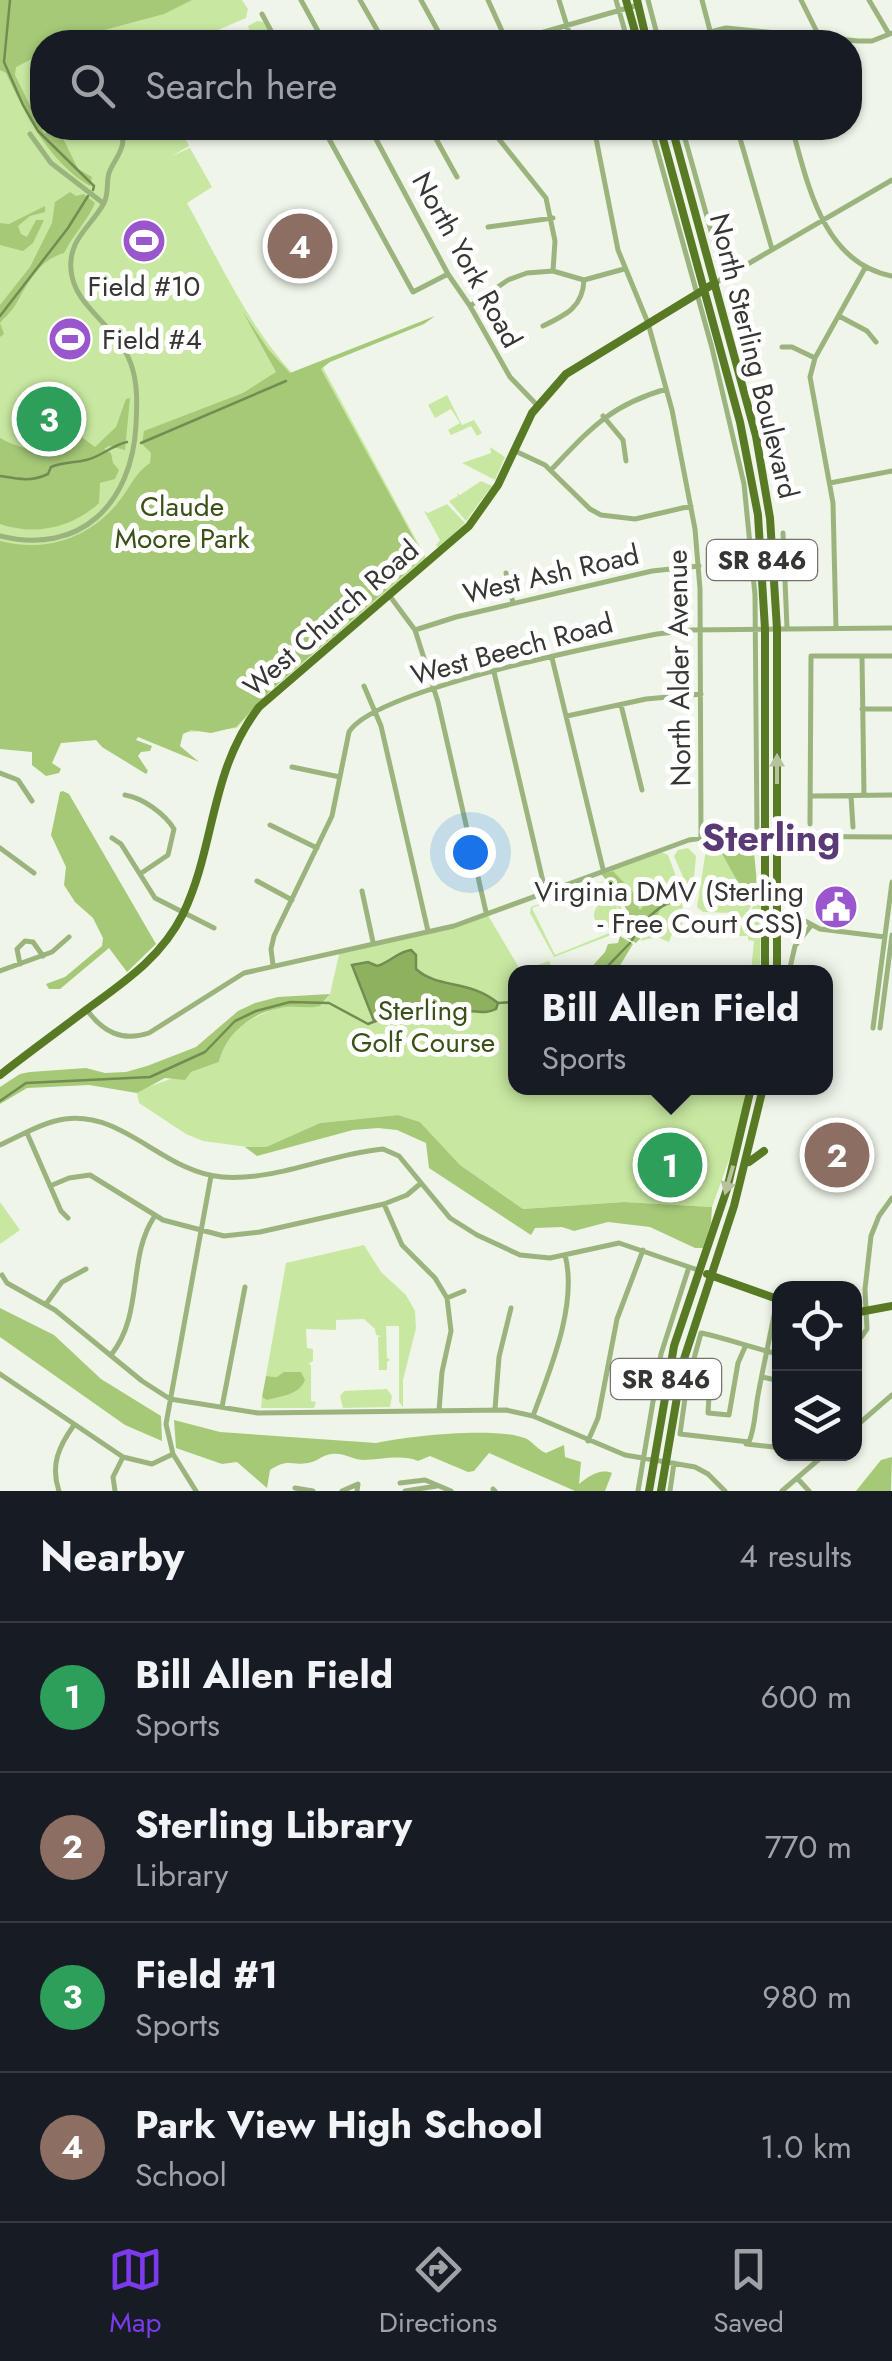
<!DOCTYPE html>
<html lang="en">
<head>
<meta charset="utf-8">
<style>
	:root { --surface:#171b24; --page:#20242c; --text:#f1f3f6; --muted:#9ea1a6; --line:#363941; --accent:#7c3aed }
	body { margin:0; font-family:Jost,sans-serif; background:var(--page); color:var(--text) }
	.controls { position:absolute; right:30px; bottom:30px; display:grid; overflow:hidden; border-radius:20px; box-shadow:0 2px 8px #0004 }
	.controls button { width:90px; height:90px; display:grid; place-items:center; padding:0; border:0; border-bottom:2px solid var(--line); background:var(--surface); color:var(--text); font:50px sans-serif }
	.you { position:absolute; left:470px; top:852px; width:35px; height:35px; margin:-25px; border:8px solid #fff; border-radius:50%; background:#1a73e8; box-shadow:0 0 0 15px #1a73e833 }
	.badge { display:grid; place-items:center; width:65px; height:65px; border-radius:50%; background:var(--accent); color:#fff; font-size:32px; font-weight:700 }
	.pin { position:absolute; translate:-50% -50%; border:5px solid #fff; box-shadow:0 2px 10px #0006 }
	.popup { position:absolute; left:508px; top:965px; width:325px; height:130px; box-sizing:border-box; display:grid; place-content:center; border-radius:20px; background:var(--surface); filter:drop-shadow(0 2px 8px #0005); font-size:32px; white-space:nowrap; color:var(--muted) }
	.popup b { font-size:38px; color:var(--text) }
	.popup::after { content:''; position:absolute; left:50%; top:100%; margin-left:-20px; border:20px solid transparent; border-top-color:var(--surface) }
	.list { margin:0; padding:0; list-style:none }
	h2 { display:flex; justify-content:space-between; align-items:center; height:130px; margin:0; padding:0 40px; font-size:42px }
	h2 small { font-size:32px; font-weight:400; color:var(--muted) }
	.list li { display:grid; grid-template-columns:65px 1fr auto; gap:30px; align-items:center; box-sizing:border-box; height:150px; padding:0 40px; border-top:2px solid var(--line) }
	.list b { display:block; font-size:38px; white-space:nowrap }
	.list p { margin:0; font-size:32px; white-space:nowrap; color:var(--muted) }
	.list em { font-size:32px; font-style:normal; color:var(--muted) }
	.icon { flex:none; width:55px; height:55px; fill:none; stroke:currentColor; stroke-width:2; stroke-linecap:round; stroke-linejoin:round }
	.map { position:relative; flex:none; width:892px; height:1491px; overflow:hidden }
	.search { position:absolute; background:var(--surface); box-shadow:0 2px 8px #0004; left:30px; right:30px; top:30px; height:110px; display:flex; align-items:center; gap:25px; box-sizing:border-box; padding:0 35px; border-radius:40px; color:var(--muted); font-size:38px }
	.sheet { height:730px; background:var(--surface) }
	nav { display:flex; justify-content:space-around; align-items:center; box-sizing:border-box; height:140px; border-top:2px solid var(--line); background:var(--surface); font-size:28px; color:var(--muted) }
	nav a { display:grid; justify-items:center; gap:5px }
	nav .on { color:var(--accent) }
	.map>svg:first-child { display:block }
</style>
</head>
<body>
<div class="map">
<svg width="892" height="1491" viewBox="0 0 892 1491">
	<rect width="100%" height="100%" fill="#eff5e9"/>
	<!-- green -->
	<path fill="#c8e8a1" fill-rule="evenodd" d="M 0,0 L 242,0 L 248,9 L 246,18 L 206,35 L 207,39 L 201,42 L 42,42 L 42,128 L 145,128 L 149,133 L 147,128 L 180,128 L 189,146 L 172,156 L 190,148 L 212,187 L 187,203 C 219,261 248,325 293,374 L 321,364 L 426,558 L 267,694 L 237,728 L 0,748 Z
		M 257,21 L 264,22 L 275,42 L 253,42 L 248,26 Z
		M 447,395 L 462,425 L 474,420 L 482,433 L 477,436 L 471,426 L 451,435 L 448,430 L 460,423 L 451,409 L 435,418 L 428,405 Z
		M 490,447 L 505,457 L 495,480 L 462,463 L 491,453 Z
		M 481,481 L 492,486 L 466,521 L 449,501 L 458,496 L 457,493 L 460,495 Z
		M 447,504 L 465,523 L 439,548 L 436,545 L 440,540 L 424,511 L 428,513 Z
		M 707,843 L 716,843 L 751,906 L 742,922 L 734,913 L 703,912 L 697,907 Z
		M 688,848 L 696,856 L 692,898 L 674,856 L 678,850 Z
		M 661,852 L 668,855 L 683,895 L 682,926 L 672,934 L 669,942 L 657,937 L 640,941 L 655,923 L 661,907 L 649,897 L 641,911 L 633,892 L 611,870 Z
		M 601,882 C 616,888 627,915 624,930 L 554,957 L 530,913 L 531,907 ZM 597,884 L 610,889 L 624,927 L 555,955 L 532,908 Z
		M 761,893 L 760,972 L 751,972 L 754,941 L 748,940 L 748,936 L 736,936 Z
		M594 915a13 13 0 1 1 26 0a13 13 0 1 1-26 0Z
		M 486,912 L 521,971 L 549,961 L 555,972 L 515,972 L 515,1088 L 746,1088 L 738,1135 L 712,1207 L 624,1202 L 523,1209 L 460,1165 L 420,1122 L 398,1115 L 320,1123 L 266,1147 L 255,1148 L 203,1141 L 186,1134 L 139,1103 L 137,1093 L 142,1089 L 219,1062 C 221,1052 223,1041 231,1032 C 240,1024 270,1009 282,1007 C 297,1006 309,1007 323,1004 L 330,994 L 340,950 L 454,926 Z
		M 0,1202 L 20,1230 L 0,1244 Z
		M 364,1245 L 381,1272 L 406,1295 L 415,1311 L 416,1328 L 403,1380 L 403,1407 L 399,1402 L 399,1326 L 386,1326 L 387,1358 L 390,1360 L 387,1362 L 387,1370 L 379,1370 L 378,1337 L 381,1336 L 376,1335 L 375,1329 L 364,1319 L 336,1320 L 336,1330 L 306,1329 L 307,1348 L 313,1349 L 313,1361 L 308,1364 L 311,1365 L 311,1401 L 316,1402 L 314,1408 L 261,1408 L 262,1397 L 268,1400 L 277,1377 L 266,1376 L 286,1263 Z
		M 387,1389 L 392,1396 L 390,1407 L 343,1408 L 340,1396 L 344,1391 Z"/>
	<!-- forest -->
	<path fill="#a5c977" d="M 0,0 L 192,0 L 164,14 L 93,33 L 86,41 L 42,42 L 42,54 L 16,67 L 15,75 L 41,128 L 45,134 L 48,128 L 58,128 L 78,169 L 92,177 L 90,186 C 49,162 25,114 6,73 L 0,70 Z
		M 70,192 L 76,196 L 84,194 L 95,203 C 88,220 73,235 64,253 C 39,260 28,283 16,304 C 12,311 5,317 0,323 L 4,334 L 0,337 L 0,305 L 30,267 L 52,223 L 55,202 Z
		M 45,206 L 45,212 L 30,216 L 18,226 L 21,234 L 27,237 L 36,220 L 44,220 L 33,243 L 23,251 L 0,245 L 0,223 L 9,224 Z
		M 243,312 L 268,349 L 290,373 L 435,316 L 424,324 L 330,362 L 321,369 L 424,557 L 271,690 L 236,727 L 211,733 L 191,730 L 183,734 L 180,746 L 199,762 L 138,737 L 136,740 L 152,746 L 150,751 L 141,752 L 138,756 L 148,771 L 146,774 L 102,747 L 96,740 L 61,743 L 52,763 L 61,769 L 59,773 L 46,776 L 32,765 L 32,752 L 0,749 L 0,541 C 46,553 91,538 120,500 C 131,486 135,473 150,463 L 151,453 L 142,444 L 144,431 L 243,393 L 276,372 Z
		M 130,398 L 125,450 L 109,446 L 104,449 L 111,453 L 113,463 L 119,470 L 115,479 L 100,483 L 99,503 C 72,528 35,536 0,524 L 0,438 C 28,453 54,457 79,435 L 95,447 L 116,427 L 126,399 Z
		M 63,791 L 69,794 L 156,944 L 127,972 L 109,948 L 60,989 L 49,989 L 46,984 L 65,977 L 102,946 L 103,938 L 93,918 L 75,902 L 64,885 L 66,867 L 51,835 L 60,792 Z
		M 716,843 L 744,843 L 754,852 L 758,894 L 751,906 Z
		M 613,871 L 633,892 L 640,910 L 655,891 L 679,891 L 681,902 L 661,907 L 655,923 L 636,943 L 625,937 L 633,925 L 620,895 L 601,874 Z
		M 620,936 L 633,944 L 616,972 L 564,972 L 570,969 L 587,972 L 605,952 L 608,944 L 618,943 Z
		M 330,994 L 320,1006 C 307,1009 293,1005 280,1008 C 251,1013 225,1034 219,1062 L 191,1072 L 185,1080 L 165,1078 L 137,1093 L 89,1085 L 27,1088 L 0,1104 L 0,1087 L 20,1074 L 30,1072 L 86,1068 L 105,1073 L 126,1072 L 147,1066 L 196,1047 L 238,1011 L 255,1003 L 278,997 Z
		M 398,1115 L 420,1122 L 460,1165 L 523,1209 L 624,1202 L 712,1207 L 711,1223 L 703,1248 L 695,1248 L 650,1227 L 608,1222 L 574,1231 L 562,1227 L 535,1228 L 531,1235 L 429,1168 L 426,1143 L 397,1130 L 378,1128 L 353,1130 L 257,1156 L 245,1147 L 266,1147 L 320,1123 Z
		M 0,1308 L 54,1335 L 101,1379 L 161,1416 L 162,1441 L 125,1425 L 0,1337 Z
		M 284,1372 L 301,1372 L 305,1380 C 299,1395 282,1396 267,1400 L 262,1397 L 266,1376 L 277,1377 Z
		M 174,1420 L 220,1432 L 376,1443 C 407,1436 498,1426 527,1439 C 534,1443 538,1450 546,1453 L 564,1445 L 565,1457 L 581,1462 L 579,1484 C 588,1477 599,1468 612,1473 L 605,1491 L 575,1491 L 489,1453 L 474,1471 L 468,1472 L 430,1456 L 418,1461 C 402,1454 379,1460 363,1460 C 351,1459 343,1452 331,1454 C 322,1455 317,1462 308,1463 C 289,1466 289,1458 270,1470 L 267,1488 L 237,1462 L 222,1464 L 176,1448 Z
		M 892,1457 L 891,1491 L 856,1491 L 881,1460 Z"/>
	<!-- water -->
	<path fill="#8eb160" stroke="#738c52" stroke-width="2.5" d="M 411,950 L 416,955 L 416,969 C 438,989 469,979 498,1003 L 496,1009 C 484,1015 477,1010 464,1011 C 439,1014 416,1015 390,1015 L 385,1020 L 374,1021 L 352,965 L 368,962 L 377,966 C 391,962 397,952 411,950 Z"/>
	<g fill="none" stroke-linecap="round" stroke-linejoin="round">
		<!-- stream -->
		<path stroke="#738c52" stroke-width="2.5" d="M 10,0 L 4,62 L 23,105 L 38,131 L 94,186 L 93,190
			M 0,316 L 68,228 L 88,196
			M 141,443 L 286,381
			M 0,476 C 18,479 31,482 48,474 L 51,467 C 63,462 74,463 86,460 C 101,457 112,445 127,442
			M 632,940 C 644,921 655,907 677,899
			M 602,972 L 630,943
			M 498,1003 L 515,1002
			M 0,1101 L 26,1083 L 150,1077 L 205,1052 L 235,1021 L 256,1011 L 290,1002 L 329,1003 L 368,1024 L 376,1021"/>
		<!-- minor -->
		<path stroke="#9bb47e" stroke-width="5" d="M 301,0 L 324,42
			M 360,0 L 384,42
			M 421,0 L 444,42
			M 488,0 L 507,42
			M 559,0 L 572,42
			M 616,0 L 628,42
			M 648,0 L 659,42
			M 702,0 L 713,42
			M 801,0 L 819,36
			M 869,0 L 889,34
			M 262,14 L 277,42
			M 509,42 L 638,5
			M 671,42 L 726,28 L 858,41 L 872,41 L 892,33
			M 323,128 L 413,292 L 448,274
			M 370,128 L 448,274 L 470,306 L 510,377 L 537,405
			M 430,128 L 457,177
			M 490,128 L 546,198 L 555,241 L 553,271
			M 594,128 L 618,250 L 648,323 L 672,410 L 695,529 L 700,589 L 701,838
			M 651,128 L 712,348 L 744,484 L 755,595 L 757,837
			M 682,128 L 724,277
			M 737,128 L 772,249
			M 792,128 C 808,185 823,263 892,276
			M 30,134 L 51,163 L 103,203
			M 329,138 L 348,128
			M 488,227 L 553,218
			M 715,283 L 892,180
			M 470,306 L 508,280 L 527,273 L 553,271 L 584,280 L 624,269
			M 839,316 L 867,331 L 876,342
			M 543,326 C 566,315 583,307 584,280
			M 782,347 L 792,347 L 815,358
			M 603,416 L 623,440 L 626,461
			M 513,450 L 545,465 L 590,509 L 601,515 L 635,519 L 691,506
			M 551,470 C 591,428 609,406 666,389
			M 830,483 L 892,471
			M 783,533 L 787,628
			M 0,536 C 81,556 132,503 136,425 C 137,404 138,384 131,364 C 117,324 74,308 71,270 C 68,239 91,227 104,203 C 109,194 106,183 109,173 C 112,164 120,155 122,146 C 124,140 122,136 119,131
			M 506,573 L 513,603
			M 389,595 L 415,630 L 438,702 L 486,912
			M 836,629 L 833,503 L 810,377 L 815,358 L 865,268
			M 415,630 L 456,617 L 652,571 L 699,566
			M 862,656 L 864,795
			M 552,658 L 603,869
			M 494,672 L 545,890
			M 364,686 L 381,726 L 428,931
			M 621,705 L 642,790
			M 862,709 L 892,709
			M 567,716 L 646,699 L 701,694
			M 292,767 L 340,777
			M 0,773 L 18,780 L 32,801
			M 125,795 C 143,798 165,814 174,829 L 168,855 L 140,874
			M 812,796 L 892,795
			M 851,796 L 853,827
			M 810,824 L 811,656 L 892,656
			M 270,825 L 317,848
			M 112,838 L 121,844 L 155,898 L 214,928
			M 0,848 L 34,873
			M 257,881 L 292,900
			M 362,891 L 373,942
			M 805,921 L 820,929 L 885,937
			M 20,964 L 17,949 L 25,941 L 33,942 L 43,956
			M 273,965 L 271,949 L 274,936 L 332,816 L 349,732 C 374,690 601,645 657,634 L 692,630 L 892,628
			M 0,971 L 52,952 L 69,937
			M 789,972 L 795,946 L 810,927
			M 87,1010 C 103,1032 122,1042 149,1033 L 244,973 L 454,926 L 689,840 L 716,836 L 892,837
			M 873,1028 L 892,882
			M 880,1028 L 892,935
			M 27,1133 L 61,1211 L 68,1218
			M 0,1145 C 20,1136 43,1122 65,1119 C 124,1111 163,1172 222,1177 C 278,1181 328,1154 383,1149 L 399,1156 L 450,1218 L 477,1235 L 520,1255 L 550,1258 L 619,1243 L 698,1270
			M 50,1186 L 69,1178 L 90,1175 L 163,1220 L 224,1236 L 260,1232 L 384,1204 L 407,1195 L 420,1184
			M 384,1204 L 402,1245 L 435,1278 L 447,1298 L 451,1331 L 442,1372 L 439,1411
			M 2,1275 L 7,1283 L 55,1310 L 142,1381 L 170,1399 L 258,1413 L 506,1410 L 533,1416 L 625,1455 L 695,1467 L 708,1474 L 725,1491
			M 447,1298 L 464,1291
			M 777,1300 C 771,1332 764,1363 758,1395 C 755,1411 755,1428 749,1442 L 680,1434 L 687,1384 L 701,1333 C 727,1338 753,1349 780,1354
			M 46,1304 L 62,1282 L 86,1269
			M 854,1347 L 867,1329 L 865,1289 L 871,1236 L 879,1216 L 892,1198
			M 111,1355 C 144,1314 127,1258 154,1217
			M 0,1374 L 123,1457 L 152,1464 L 173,1454
			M 762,1377 L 780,1381
			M 686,1392 L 709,1396 L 708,1413 L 729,1415 L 738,1363 L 745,1347
			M 222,1407 L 245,1287
			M 495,1409 L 499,1357 L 511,1308
			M 533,1416 C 550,1370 578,1304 565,1255
			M 854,1428 L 892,1395
			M 588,1441 L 598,1418 L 617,1319 L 643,1250
			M 746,1444 L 774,1447 L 780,1430
			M 797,1478 L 809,1491
			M 400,1483 L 425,1480 L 451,1491
			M 295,1488 L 313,1491
			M 493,1489 L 495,1491
			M 59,1491 C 50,1465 59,1446 74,1425
			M 115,1491 L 113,1477 L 123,1457
			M 196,1491 L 173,1454 L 166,1424 L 211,1176
			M 342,1491 L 358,1484 L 357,1491
			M 405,1491 L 437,1486
			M 638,1491 L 661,1354 L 689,1267
			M 670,1491 L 674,1463
			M 782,1491 L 825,1454"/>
		<!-- major -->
		<path stroke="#597a24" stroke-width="8" d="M 626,0 L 638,42
			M 637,0 L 647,42
			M 660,128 L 740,422 L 758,515 L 765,629 L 765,972
			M 672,128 L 756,436 L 770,518 L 777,629 L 777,972
			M 0,1075 C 28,1053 57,1032 86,1010 C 124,982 161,958 183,914 C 216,845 209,772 259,707 L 469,526 L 498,485 L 532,413 L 566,374 L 715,283
			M 749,1162 L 764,1151
			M 707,1274 L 780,1300
			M 854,1313 L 892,1306
			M 649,1491 L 674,1346 L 727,1189 L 751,1088
			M 661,1491 L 683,1362 L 734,1206 L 763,1088"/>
	</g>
	<!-- one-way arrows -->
	<defs><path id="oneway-solid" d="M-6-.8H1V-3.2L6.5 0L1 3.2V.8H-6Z" transform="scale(2.5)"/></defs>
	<g fill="#b4c39c">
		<use href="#oneway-solid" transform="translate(777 769) rotate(-90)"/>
		<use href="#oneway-solid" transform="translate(729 1180) rotate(106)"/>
	</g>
	<!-- icons -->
	<defs>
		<symbol id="stadium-disc" viewBox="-11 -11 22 22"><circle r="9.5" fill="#9a57cd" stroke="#fff"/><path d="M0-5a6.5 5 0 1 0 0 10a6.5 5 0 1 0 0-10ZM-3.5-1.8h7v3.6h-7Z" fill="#fff"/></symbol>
		<symbol id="civic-disc" viewBox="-11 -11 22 22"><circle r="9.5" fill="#9a57cd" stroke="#fff"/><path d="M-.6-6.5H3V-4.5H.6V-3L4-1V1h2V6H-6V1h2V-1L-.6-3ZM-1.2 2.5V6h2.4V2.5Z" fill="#fff"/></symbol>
	</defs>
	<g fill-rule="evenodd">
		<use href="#stadium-disc" x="119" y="216" width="50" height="50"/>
		<use href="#stadium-disc" x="45" y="314" width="50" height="50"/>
		<use href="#civic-disc" x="811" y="882" width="50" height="50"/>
	</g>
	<g text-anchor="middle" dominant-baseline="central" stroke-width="10" stroke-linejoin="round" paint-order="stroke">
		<!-- shield labels -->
		<g fill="#fff" stroke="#727370" stroke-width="2.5">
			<rect x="707" y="540" width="110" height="40" rx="8"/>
			<rect x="611" y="1359" width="110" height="40" rx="8"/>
		</g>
		<g font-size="25" font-weight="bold" fill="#353733">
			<text x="762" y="560">SR 846</text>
			<text x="666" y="1379">SR 846</text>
		</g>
		<!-- street labels -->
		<g font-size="28" fill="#353733" stroke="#fff">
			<text transform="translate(467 260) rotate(61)">North York Road</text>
			<text transform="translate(754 356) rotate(76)">North Sterling Boulevard</text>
			<text transform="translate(551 574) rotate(-13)">West Ash Road</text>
			<text transform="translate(331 618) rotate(-41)">West Church Road</text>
			<text transform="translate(512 649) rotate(-15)">West Beech Road</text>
			<text transform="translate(679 668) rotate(-91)">North Alder Avenue</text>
		</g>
		<!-- poi labels -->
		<g font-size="28" fill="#353733" stroke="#fff">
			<text x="144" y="286">Field #10</text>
			<text x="102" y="339" text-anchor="start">Field #4</text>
			<text x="804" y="891" text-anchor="end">Virginia DMV (Sterling<tspan x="804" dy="32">- Free Court CSS)</tspan></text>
		</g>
		<!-- park labels -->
		<g font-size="28" fill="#3b5118" stroke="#fff">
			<text x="182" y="506">Claude<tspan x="182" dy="32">Moore Park</tspan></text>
			<text x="423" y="1010">Sterling<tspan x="423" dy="32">Golf Course</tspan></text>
		</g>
		<!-- district labels -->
		<g font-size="38" font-weight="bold" fill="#5a3a75" stroke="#fff">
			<text x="771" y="837">Sterling</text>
		</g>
	</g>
</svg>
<div class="controls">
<button><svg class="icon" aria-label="locate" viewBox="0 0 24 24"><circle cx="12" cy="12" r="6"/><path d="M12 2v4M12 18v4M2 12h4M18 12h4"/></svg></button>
<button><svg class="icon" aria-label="layers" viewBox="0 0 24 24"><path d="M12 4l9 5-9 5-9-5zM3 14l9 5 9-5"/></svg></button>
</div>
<div class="you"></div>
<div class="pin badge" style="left:670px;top:1165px;background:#2e9e5b">1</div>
<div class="popup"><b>Bill Allen Field</b>Sports</div>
<div class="pin badge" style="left:837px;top:1155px;background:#8d6e63">2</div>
<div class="pin badge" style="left:49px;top:419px;background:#2e9e5b">3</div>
<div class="pin badge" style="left:300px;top:246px;background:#8d6e63">4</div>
<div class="search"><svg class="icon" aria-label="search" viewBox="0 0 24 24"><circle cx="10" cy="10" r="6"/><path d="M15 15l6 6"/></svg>Search here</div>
</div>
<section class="sheet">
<h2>Nearby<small>4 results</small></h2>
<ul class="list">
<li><span class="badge" style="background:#2e9e5b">1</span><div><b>Bill Allen Field</b><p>Sports</p></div><em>600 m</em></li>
<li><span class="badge" style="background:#8d6e63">2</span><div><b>Sterling Library</b><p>Library</p></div><em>770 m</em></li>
<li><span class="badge" style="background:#2e9e5b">3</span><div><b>Field #1</b><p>Sports</p></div><em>980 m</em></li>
<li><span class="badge" style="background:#8d6e63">4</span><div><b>Park View High School</b><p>School</p></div><em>1.0 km</em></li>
</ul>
</section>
<nav>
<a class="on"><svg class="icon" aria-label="map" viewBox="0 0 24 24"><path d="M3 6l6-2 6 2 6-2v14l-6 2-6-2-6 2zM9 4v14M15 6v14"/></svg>Map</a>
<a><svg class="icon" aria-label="directions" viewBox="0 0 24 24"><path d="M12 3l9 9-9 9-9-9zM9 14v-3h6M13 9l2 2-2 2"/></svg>Directions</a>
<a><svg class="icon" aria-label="saved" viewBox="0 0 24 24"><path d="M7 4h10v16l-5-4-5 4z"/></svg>Saved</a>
</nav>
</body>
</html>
